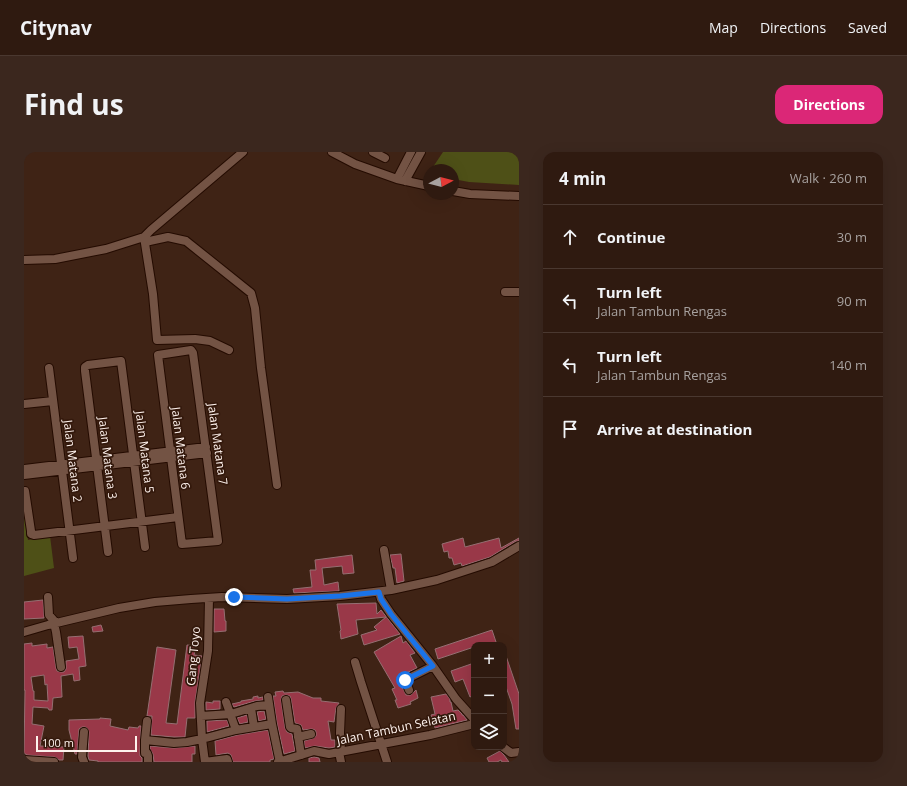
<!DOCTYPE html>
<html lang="en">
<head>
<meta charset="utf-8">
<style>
	:root { --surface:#2f1a10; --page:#3b271e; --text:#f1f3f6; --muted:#a7a19f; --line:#4a3830; --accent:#db2777 }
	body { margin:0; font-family:"Open Sans",sans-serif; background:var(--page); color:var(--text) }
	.controls { position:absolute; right:12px; bottom:12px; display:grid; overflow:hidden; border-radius:8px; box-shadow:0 4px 16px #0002 }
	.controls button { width:36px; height:36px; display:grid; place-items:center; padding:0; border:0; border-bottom:1px solid var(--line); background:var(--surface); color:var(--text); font:20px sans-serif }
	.compass { position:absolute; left:399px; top:12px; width:36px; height:36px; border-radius:50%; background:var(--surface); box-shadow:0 4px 16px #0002; rotate:83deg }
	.scale { position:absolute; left:12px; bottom:10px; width:101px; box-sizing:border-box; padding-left:4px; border:2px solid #fef2ed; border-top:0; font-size:11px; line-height:14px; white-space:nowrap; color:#fef2ed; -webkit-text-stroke:3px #34190c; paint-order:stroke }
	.stop { position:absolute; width:12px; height:12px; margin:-9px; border:3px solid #1a73e8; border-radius:50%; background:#fff }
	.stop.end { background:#1a73e8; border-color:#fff; box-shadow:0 1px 4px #0008 }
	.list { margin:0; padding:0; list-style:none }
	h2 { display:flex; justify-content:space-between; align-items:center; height:52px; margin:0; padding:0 16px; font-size:17px }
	h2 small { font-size:13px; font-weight:400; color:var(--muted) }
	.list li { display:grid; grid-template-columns:26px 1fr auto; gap:12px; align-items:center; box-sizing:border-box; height:64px; padding:0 16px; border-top:1px solid var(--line) }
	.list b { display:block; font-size:15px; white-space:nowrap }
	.list p { margin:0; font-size:13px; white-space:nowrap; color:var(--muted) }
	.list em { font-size:13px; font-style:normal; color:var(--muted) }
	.icon { flex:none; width:22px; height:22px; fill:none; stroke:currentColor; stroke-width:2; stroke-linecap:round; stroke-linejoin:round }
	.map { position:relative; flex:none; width:495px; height:610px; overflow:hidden; border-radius:12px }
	header { display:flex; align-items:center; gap:24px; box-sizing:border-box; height:56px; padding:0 20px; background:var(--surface); border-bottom:1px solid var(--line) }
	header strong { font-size:19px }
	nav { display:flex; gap:22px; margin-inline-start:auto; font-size:14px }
	.intro { display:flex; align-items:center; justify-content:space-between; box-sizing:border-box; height:96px; padding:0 24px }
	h1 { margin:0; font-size:28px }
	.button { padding:10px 18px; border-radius:12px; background:var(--accent); color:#fff; font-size:14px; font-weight:700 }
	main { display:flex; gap:24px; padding:0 24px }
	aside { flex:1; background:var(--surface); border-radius:12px; box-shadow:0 4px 16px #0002 }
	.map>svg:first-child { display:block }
</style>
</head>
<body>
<header>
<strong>Citynav</strong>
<nav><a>Map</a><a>Directions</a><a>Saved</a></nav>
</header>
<div class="intro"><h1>Find us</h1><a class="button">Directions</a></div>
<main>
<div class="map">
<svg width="495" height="610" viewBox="0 0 495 610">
	<rect width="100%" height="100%" fill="#3f2315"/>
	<!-- green -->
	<path fill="#4e5017" d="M 419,0 L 495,0 L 495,33 L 445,30 L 429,27 L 429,18 L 407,18 Z
		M 0,360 L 4,388 L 26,384 L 30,416 L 0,424 Z"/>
	<!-- building -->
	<path fill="#993848" stroke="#956f72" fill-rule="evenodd" d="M 439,386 L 441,395 L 475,386 L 477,396 L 495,386 L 495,389 L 492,389 L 466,405 L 438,414 L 437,411 L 430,413 L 428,406 L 425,406 L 424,399 L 420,400 L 418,392 Z
		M 377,402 L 380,429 L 373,431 L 371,416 L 369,416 L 366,403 Z
		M 328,403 L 330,421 L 319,422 L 318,414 L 298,416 L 300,433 L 314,430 L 315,439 L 270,441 L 269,437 L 288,435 L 286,418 L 292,418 L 291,408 Z
		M 19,448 L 20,463 L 20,466 L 0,467 L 0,450 Z
		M 352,451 L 353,462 L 357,458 L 376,482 L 340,493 L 337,483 L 353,478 L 350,475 L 362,465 L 332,468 L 334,482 L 317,487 L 316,479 L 317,478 L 313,452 Z
		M 190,457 L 200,457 L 201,469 L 202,469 L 202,479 L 190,480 Z
		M 77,473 L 79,479 L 69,480 L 68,475 Z
		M 468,478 L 473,493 L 450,493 L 450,495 L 414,507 L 411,497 Z
		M 59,484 L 62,514 L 55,515 L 56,528 L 50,529 L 49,522 L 37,524 L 38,545 L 29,546 L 28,558 L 25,558 L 24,556 L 9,555 L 8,572 L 20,574 L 16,594 L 40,595 L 39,608 L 35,608 L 33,606 L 30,605 L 3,603 L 0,601 L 1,538 L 0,538 L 0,492 L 8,491 L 8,494 L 23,492 L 23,496 L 29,495 L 32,516 L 33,519 L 37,520 L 40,520 L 42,517 L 42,509 L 55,507 L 53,495 L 45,496 L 44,485 ZM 20,523 L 21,533 L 23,532 L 24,549 L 10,548 L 10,539 L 9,539 L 7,525 Z
		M 377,484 L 379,491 L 382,489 L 391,501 L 386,503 L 393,516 L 378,523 L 376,527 L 376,530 L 382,543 L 387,543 L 392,538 L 394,546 L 386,550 L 387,552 L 374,556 L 371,548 L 373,548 L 368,537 L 371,536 L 350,500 Z
		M 163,493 L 172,494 L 170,503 L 178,504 L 171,550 L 171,566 L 163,566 L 161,585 L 150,585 L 127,583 L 128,564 L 123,564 L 133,495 L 152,498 L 142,571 L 153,572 Z
		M 481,501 L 495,542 L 495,577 L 492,577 L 488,552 L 481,532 L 480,533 L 480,502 Z
		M 450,511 L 450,543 L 446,545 L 439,527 L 431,530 L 427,519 Z
		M 259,539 L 260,541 L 274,540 L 289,546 L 297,546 L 297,549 L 315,551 L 312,556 L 310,570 L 304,569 L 307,588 L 311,588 L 311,595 L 305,596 L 291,594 L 281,596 L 280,589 L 290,586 L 292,584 L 292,580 L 291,578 L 288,577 L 279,578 L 277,573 L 271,571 L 267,547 L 266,544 L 262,543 L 258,544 L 257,548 L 261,576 L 263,580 L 268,582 L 271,599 L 260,602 L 253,571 L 249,544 L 252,544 L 251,540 Z
		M 422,542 L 426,547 L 426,550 L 427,550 L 429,559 L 434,558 L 438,562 L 438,563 L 439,563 L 443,568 L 411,576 L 407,563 L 411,562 L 407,545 Z
		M 234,544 L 234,546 L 239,545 L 239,548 L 231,549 L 210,555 L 208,552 L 217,550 L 217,549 L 229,547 L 229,545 Z
		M 189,549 L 196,549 L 196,557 L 182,558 L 182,550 L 189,551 Z
		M 240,559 L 242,567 L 235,569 L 233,560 Z
		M 223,563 L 224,570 L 216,572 L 213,566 Z
		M 76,566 L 87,567 L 86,574 L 104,578 L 105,575 L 114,576 L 115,574 L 117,574 L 116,601 L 116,604 L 118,606 L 118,610 L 74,610 L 74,609 L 65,608 L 64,604 L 65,580 L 63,576 L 61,575 L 58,575 L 55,577 L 53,602 L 51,602 L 45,578 L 45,568 L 76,567 Z
		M 203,568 L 205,574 L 183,580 L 183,569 Z
		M 244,578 L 250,607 L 246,608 L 246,610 L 209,610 L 207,603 L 204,601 L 192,603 L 191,589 L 213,583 Z
		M 126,594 L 150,596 L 171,594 L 171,602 L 168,602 L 168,610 L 130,610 L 129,602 L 126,597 Z
		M 476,599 L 480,603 L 485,610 L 478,610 L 477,608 L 473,610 L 465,610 L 463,606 Z
		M 290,605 L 295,606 L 296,610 L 285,610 L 285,606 Z"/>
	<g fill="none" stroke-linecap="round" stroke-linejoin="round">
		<defs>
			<path id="minor" d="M 308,0 L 331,12 L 373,27 L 405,34
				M 349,0 L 361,6
				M 373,27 L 387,0
				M 381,29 L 397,0
				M 429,39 L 446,42 L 495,44
				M 121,90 L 144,85 L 162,89 L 227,141 L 231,156 L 237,216 L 253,333
				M 0,108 L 31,107 L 82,97 L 120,85
				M 481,140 L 495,140
				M 167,198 L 169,201 L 194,389 L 158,392 L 134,203 Z
				M 205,198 L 186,189 L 171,187 L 133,188 L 129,142 L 120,85 L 127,78 L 219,0
				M 25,216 L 49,406
				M 0,252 L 29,249
				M 0,317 L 182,295
				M 0,323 L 183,301
				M 1,339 L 7,379 L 7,382 L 10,383 L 154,365
				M 360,398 L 367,438
				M 84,400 L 61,219 L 61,215 L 64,213 L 97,209 L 121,395
				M 355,440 L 357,447 L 367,462 L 409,514 L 432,547 L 450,567
				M 24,445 L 25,463 L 32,471
				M 185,446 L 184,499 L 176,551 L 178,587 L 181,610 L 203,607 L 204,610
				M 30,471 L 32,480 L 37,515
				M 0,480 L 24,473 L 95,456 L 131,450 L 167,447 L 198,445 L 263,447 L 316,444 L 367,438 L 413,428 L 468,410 L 495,394
				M 331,510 L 337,530 L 363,610
				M 385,538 L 381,528 L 409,514
				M 262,548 L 266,575 L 267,576 L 273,577 L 277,603
				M 202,550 L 212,578
				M 227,556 L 230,575
				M 317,557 L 316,581 L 317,600
				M 177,564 L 207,562 L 233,554 L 245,553
				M 123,569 L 121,588 L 150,591 L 163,590 L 178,587 L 212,578 L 248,572 L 244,545
				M 248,572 L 255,606 L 256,609
				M 274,585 L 287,582
				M 121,588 L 121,601 L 123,601 L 124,604 L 124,610
				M 479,595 L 487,601 L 495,600
				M 315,600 L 317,610
				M 0,608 L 30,610
				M 60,610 L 58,605 L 60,580
				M 254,610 L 290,599 L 305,602 L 406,583 L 450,572"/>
		</defs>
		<!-- minor casing -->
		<use href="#minor" stroke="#240b01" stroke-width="10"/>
		<!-- minor -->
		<use href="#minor" stroke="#735344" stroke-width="8"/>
	</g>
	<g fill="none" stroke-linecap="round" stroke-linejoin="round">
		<!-- route -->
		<path stroke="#1a73e8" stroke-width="5" d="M 210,445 L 263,447 L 316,444 L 355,440 L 357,447 L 367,462 L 409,514 L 381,528"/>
	</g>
	<g text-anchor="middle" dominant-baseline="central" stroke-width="3.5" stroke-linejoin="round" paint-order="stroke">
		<!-- street labels -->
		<g font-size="12" fill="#fef2ed" stroke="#34190c">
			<text transform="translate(194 292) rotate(82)">Jalan Matana 7</text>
			<text transform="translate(157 296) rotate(83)">Jalan Matana 6</text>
			<text transform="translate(121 300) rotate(83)">Jalan Matana 5</text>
			<text transform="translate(84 306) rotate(83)">Jalan Matana 3</text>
			<text transform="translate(49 309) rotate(83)">Jalan Matana 2</text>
			<text transform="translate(169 504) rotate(-85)">Gang Toyo</text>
			<text transform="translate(372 576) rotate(-12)">Jalan Tambun Selatan</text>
		</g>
	</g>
</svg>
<div class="controls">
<button>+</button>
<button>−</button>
<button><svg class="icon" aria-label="layers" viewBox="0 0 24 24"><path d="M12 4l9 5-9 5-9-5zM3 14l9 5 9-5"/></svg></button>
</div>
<svg class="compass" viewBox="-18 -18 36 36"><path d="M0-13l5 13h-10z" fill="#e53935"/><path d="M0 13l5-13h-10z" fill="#a7a19f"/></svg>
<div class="scale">100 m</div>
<div class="stop" style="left:381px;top:528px"></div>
<div class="stop end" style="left:210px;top:445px"></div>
</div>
<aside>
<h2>4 min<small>Walk · 260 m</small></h2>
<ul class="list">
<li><svg class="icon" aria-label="ahead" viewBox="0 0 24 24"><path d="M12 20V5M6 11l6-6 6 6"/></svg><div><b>Continue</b></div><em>30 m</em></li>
<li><svg class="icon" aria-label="left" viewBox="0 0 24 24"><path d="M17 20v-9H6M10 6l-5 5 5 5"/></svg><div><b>Turn left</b><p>Jalan Tambun Rengas</p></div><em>90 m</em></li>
<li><svg class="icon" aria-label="left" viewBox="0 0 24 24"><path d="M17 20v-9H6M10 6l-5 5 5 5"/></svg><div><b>Turn left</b><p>Jalan Tambun Rengas</p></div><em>140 m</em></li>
<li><svg class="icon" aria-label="arrive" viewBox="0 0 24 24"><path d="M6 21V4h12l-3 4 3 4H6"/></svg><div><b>Arrive at destination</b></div></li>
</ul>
</aside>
</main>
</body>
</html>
